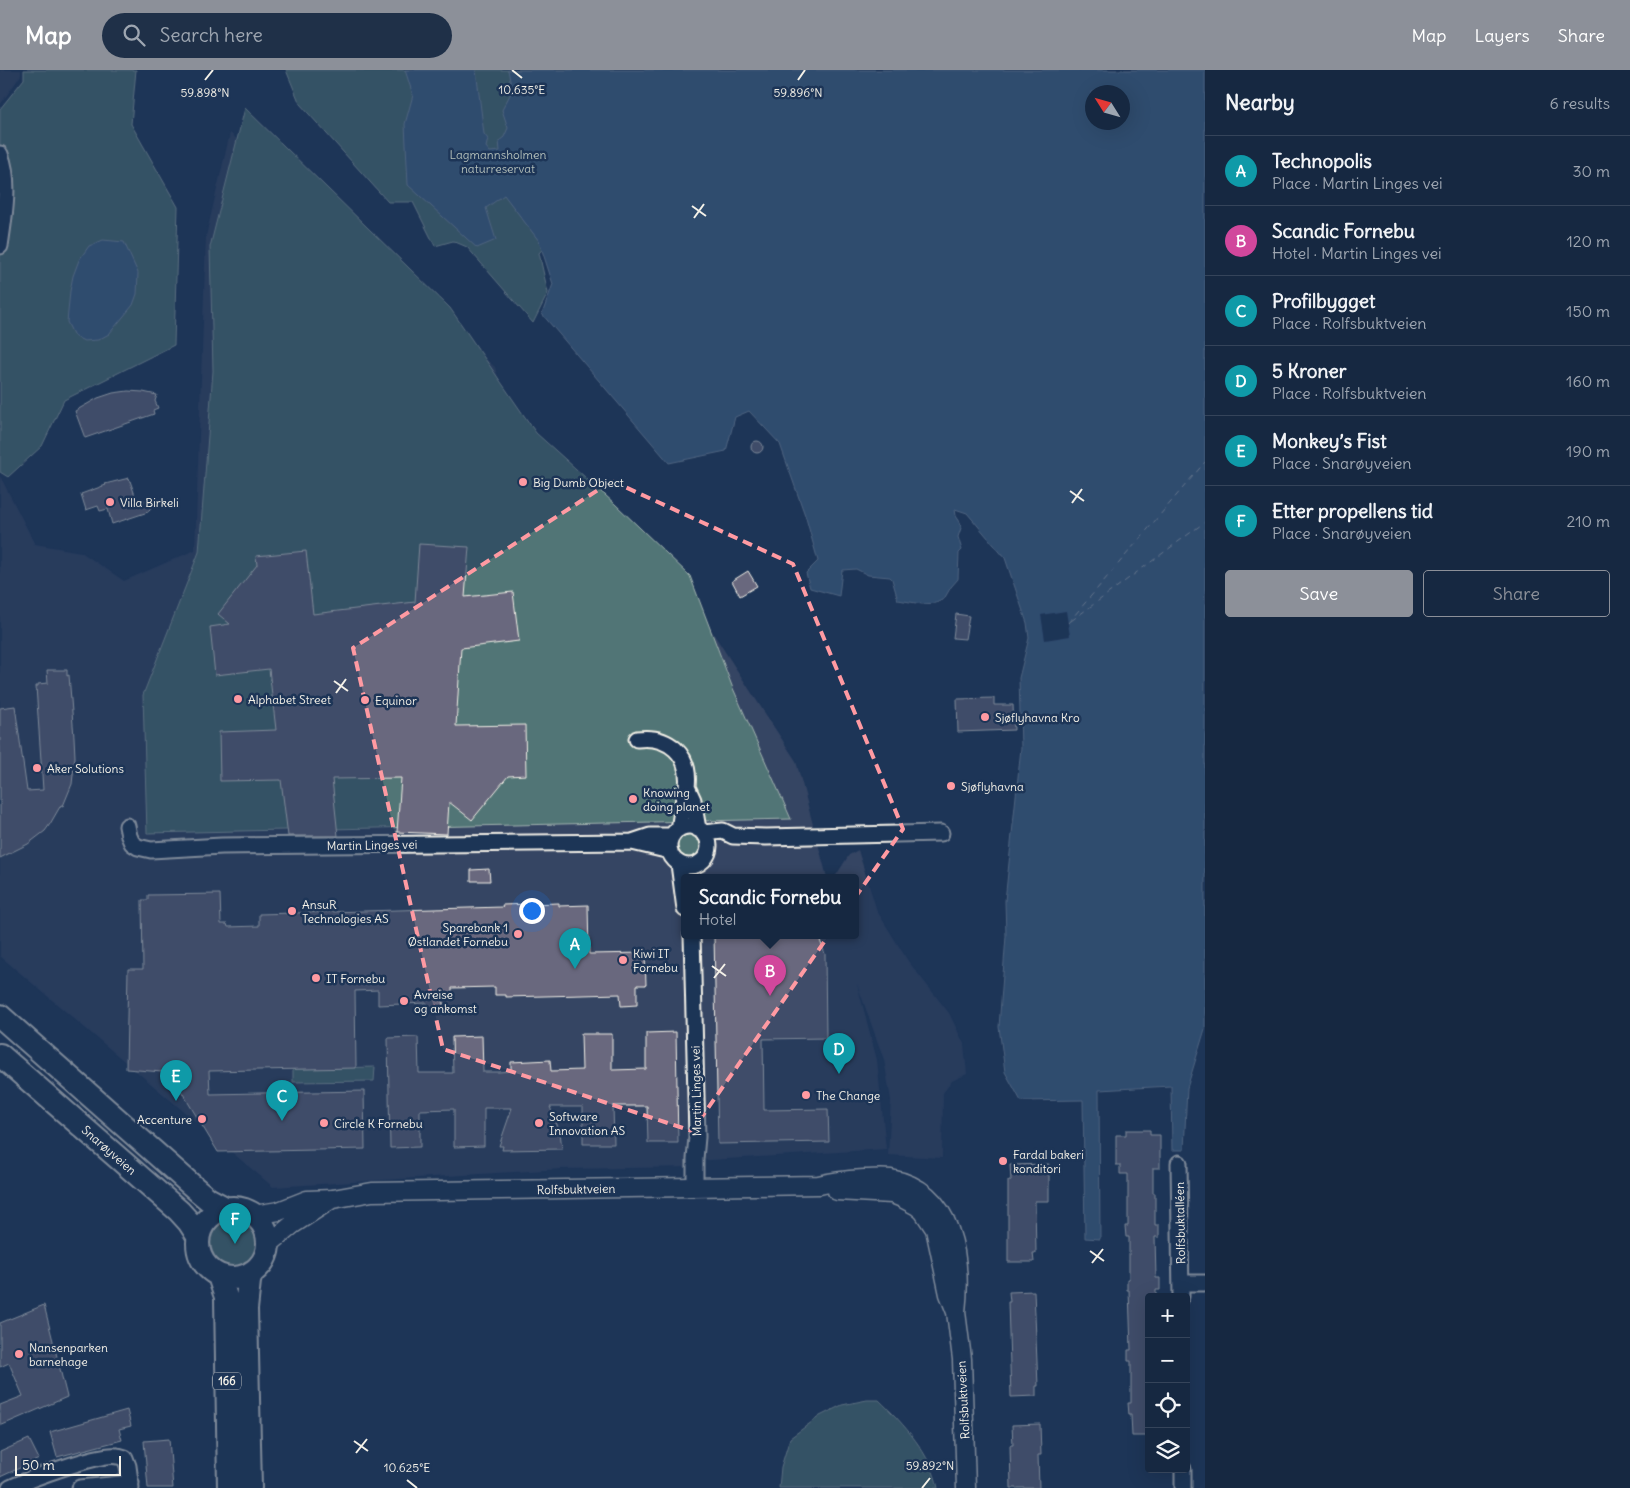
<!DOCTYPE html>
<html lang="en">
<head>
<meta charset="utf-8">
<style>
	:root { --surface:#162841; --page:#1f3048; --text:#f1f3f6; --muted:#9ea6b1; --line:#35445a; --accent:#8c9099 }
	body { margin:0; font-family:Delius,sans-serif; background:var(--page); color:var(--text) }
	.controls { position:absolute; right:15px; bottom:15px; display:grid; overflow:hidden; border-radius:5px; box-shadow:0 5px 20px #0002 }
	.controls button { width:45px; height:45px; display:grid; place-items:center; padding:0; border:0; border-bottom:1px solid var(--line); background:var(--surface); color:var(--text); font:25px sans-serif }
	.compass { position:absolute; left:1085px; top:15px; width:45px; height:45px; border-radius:50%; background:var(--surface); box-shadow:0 5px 20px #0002; rotate:307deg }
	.scale { position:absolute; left:15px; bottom:12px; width:106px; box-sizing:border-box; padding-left:5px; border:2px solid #f4f1e8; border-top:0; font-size:14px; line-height:18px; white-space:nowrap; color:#f4f1e8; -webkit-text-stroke:4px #1d3557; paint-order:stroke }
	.you { position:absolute; left:531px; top:840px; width:18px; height:18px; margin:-12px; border:4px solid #fff; border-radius:50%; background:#1a73e8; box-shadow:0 0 0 8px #1a73e833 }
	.badge { display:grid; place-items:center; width:32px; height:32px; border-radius:50%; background:var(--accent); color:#fff; font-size:16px; font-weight:700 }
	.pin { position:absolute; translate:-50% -41px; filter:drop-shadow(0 1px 2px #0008) }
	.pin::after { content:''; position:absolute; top:26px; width:18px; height:15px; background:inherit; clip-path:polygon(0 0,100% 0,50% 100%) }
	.popup { position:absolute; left:681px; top:804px; width:178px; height:65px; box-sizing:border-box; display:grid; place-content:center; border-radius:5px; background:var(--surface); filter:drop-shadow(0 1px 4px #0005); font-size:16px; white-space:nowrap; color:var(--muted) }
	.popup b { font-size:19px; color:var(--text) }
	.popup::after { content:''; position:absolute; left:50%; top:100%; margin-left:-10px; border:10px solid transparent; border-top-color:var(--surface) }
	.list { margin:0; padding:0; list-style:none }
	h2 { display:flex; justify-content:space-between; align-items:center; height:65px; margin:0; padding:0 20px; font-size:21px }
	h2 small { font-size:16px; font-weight:400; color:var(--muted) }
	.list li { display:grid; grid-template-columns:32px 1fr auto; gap:15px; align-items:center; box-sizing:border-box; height:70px; padding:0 20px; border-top:1px solid var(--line) }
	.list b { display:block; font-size:19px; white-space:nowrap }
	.list p { margin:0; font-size:16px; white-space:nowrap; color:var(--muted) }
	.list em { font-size:16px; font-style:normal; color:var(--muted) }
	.actions { display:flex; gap:10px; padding:15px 20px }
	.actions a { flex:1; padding:11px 0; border:1px solid var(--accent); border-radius:5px; text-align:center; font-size:18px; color:var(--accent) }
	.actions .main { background:var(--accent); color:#fff }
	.icon { flex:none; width:28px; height:28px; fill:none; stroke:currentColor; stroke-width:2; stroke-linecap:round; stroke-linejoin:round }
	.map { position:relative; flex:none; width:1205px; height:1418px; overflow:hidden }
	header { display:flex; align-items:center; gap:30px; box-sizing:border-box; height:70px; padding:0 25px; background:var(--accent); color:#fff }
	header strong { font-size:24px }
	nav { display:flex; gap:28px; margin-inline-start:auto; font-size:18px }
	.search { width:350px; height:45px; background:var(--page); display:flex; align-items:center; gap:12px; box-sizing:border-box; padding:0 18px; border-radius:28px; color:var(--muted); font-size:19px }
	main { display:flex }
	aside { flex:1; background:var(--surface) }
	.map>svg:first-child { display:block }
</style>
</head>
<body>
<header>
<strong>Map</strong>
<div class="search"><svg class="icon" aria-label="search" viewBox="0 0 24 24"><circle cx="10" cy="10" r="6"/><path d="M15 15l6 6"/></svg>Search here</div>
<nav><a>Map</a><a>Layers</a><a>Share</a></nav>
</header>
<main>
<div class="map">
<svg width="1205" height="1418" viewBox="0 0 1205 1418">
	<rect width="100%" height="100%" fill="#1d3557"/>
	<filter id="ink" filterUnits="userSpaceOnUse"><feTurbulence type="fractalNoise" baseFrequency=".02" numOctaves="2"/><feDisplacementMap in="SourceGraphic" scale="10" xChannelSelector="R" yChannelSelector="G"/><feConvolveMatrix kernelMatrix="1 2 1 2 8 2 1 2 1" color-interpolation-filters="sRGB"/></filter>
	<g filter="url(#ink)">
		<!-- built -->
		<path fill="#344463" d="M 0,0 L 21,0 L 21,5 L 0,35 Z
			M 230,63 L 495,297 L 512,358 L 696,537 L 796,691 L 827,807 L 685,807 L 685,865 L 855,865 L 855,807 L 835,807 L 849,785 L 858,780 L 877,841 L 908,891 L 949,943 L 964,974 L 967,1004 L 952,1011 L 943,1023 L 942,1088 L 888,1085 L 891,1030 L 884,990 L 857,914 L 877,990 L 886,1079 L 696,1091 L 695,1097 L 561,1099 L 273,1117 L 0,886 L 0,406 L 35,474 L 81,482 L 124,511 L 195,480 L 206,166 Z"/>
		<!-- green -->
		<path fill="#517576" stroke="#a2b3af" d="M 24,0 L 136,0 L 131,54 L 178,137 L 174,275 L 64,330 L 42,376 L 8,407 L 0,402 L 0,39 L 24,9 Z
			M 286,0 L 614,0 L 565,154 L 539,183 L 548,223 L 533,253 L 467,177 L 453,171 L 435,176 L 413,132 L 388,132 L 300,34 Z
			M 245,38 L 450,238 L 536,363 L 615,434 L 690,506 L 732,616 L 791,749 L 147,763 L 143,625 L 199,482 L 213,301 L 210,177 Z
			M674 776a14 14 0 1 1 28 0a14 14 0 1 1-28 0Z
			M 375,997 L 374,1011 L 293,1012 L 293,999 Z
			M211 1173a23 23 0 1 1 46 0a23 23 0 1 1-46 0Z
			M 867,1330 L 879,1330 C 904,1354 931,1384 938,1418 L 779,1418 L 781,1397 L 790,1368 L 820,1346 L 842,1335 Z"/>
		<!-- water -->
		<path fill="#45678b" stroke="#8b9eb0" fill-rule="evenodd" d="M 405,0 L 476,0 L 484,64 L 488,69 L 486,77 L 490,82 L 500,81 L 499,71 L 504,67 L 508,58 L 502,40 L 512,21 L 508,0 L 1205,0 L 1205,959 L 1187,1018 L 1184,1080 L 1172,1080 L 1171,1016 L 1099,1020 L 1100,1169 L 1085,1168 L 1083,1030 L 1021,1031 L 1005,1002 L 999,957 L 1006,866 L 1005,831 L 1021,678 L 1019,608 L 1029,568 L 1027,553 L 1005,488 L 967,443 L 955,439 L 956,446 L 960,452 L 961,458 L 958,467 L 962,480 L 959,483 L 958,509 L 951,517 L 944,529 L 936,533 L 922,534 L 898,530 L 892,509 L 890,507 L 868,505 L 856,499 L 842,500 L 839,526 L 810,518 L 806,503 L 818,491 L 806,448 L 780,374 L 749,341 L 735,347 L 726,381 L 669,393 L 542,244 L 553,214 L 539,171 L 504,125 L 486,138 L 496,170 L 477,178 L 408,115 L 405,54 L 413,25 ZM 1092,22 L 1122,22 L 1122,52 L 1092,52 Z
			M 103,170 L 124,172 L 138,203 L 137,224 L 133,235 L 109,264 L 98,270 L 84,271 L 74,266 L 67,252 L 70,221 L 73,206 L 79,190 L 89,176 Z"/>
		<!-- pier -->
		<path fill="#1d3557" d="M 1066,541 L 1070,566 L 1045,570 L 1041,545 Z"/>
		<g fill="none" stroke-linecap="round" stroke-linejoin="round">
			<!-- ferry -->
			<path stroke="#b7c1c7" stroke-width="1" stroke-dasharray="6 5" stroke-linecap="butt" d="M 1071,551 L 1205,452
				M 1068,553 L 1205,392"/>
		</g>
		<!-- building -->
		<path fill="#69687e" stroke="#f4f1e8" d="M 128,321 L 143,322 L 157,325 L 155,331 L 158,338 L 153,340 L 154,344 L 85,368 L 75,341 L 98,328 L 113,323 Z
			M751 377a6 6 0 1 1 12 0a6 6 0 1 1-12 0Z
			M 129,408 L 138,434 L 147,429 L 151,437 L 148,442 L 112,454 L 108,439 L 100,441 L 98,436 L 86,440 L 81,424 L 106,415 L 105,414 Z
			M 419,474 L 469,477 L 465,527 L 513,522 L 519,571 L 461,578 L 456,656 L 525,655 L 526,705 L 508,706 L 472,750 L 449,732 L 447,764 L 397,762 L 401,708 L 332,709 L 338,766 L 288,766 L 281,710 L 220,711 L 219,662 L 276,660 L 269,599 L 215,605 L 210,557 L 230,554 L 218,544 L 257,495 L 256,486 L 306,481 L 313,544 L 415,532 Z
			M 748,501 L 757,516 L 740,526 L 732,511 Z
			M 956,544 L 969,546 L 965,569 L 953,568 Z
			M 47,600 L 67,600 L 67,606 L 69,605 L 74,667 L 75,687 L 72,714 L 63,736 L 61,735 L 50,754 L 45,761 L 28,774 L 0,788 L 0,638 L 15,636 L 27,721 L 43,720 L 36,616 L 38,616 L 38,614 L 48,613 Z
			M 994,628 L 994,635 L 1013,635 L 1014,660 L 958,662 L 957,629 Z
			M 489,799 L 490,811 L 471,811 L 471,800 Z
			M 220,824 L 221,854 L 227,854 L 228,857 L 259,856 L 259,844 L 503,837 L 502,835 L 559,833 L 559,836 L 588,835 L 589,884 L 645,883 L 646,915 L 637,915 L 637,935 L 621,936 L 620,924 L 506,927 L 506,925 L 495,925 L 495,917 L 452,918 L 452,927 L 443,927 L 443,939 L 427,940 L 427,933 L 378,935 L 378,920 L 355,921 L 356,998 L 209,1001 L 210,1024 L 364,1021 L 365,1079 L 218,1082 L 174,1009 L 174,1003 L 126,999 L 128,899 L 143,899 L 142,830 L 148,830 L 148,825 Z
			M 714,865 L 818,865 L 825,884 L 826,968 L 763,969 L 764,1040 L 828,1039 L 829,1072 L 718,1074 Z
			M 676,962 L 678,1073 L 648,1073 L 647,1036 L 613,1036 L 614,1074 L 583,1074 L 583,1037 L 550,1037 L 560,1062 L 562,1079 L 502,1080 L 503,1076 L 499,1076 L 512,1038 L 484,1038 L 484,1076 L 454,1077 L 454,1039 L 420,1040 L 420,1077 L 390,1078 L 388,968 L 418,967 L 419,1003 L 453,1003 L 452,967 L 482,966 L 483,1002 L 499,1002 L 511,1001 L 511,992 L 550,990 L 551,1001 L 582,1000 L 581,964 L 612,964 L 612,1000 L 646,999 L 646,963 Z
			M 1126,1060 L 1150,1060 L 1150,1065 L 1160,1065 L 1160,1098 L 1153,1098 L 1153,1123 L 1155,1123 L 1155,1155 L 1159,1155 L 1159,1167 L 1155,1167 L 1156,1208 L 1160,1208 L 1160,1220 L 1156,1220 L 1156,1227 L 1149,1227 L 1149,1366 L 1132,1366 L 1131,1345 L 1129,1345 L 1128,1333 L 1131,1333 L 1131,1291 L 1128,1291 L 1128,1280 L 1131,1280 L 1129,1220 L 1127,1220 L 1127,1209 L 1129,1209 L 1129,1167 L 1126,1167 L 1125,1156 L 1128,1156 L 1128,1104 L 1120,1104 L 1120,1095 L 1116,1095 L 1116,1065 L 1126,1065 Z
			M 1049,1094 L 1049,1131 L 1035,1131 L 1036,1183 L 1033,1183 L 1034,1192 L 1008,1192 L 1008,1111 L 1011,1111 L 1010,1095 Z
			M 1034,1221 L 1038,1316 L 1036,1316 L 1036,1326 L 1011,1327 L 1008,1232 L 1010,1232 L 1009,1222 Z
			M 44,1235 L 67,1327 L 0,1356 L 0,1335 L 23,1326 L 9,1293 L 0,1297 L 0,1253 Z
			M 127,1340 L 131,1356 L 119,1359 L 122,1370 L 57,1387 L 50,1362 Z
			M 1040,1354 L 1041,1385 L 1038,1385 L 1039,1418 L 1011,1418 L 1010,1375 L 1013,1375 L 1012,1355 Z
			M 29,1369 L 39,1389 L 0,1407 L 0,1382 Z
			M 169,1369 L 173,1418 L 148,1418 L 144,1371 Z"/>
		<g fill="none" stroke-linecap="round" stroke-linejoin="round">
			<defs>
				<path id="minor" d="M 0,84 C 11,111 4,147 0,176
					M 637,669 C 668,665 691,684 687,717 C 687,721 685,724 684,728 C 682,738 681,749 679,759
					M 687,717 L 693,730 L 698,759
					M 127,756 L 129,766 L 132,773 L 138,777 L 151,780 L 222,776 L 632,772 L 670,781
					M669 776a20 20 0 1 1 40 0a20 20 0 1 1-40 0Z
					M 703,763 L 723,761 L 733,766 L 766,767 L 941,763
					M 632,772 L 650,766 L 672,766
					M 679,794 L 685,839
					M 692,865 L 697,1067 L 695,1089 L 695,1116
					M 1179,1093 L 1181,1227
					M 1181,1213 L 1205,1213
					M 1183,1399 L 1183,1418
					M 10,1418 C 27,1410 101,1382 117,1386 C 120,1386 122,1387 125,1388 L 128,1396 L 131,1418
					M 80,1418 L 131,1413"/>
				<path id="tertiary" d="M 837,1121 L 892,1124 L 902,1128 L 917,1136 L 923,1141 L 935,1159 L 949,1224 L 956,1242 L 962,1289 L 966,1418
					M 254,1145 L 279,1141 L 307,1130 L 333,1129 L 372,1122 L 819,1115 C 834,1111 848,1110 864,1109 C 873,1109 882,1108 891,1109 C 954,1121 962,1190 956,1242
					M 268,1175 L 292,1155 L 332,1129"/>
				<path id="primary" d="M 0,946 L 196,1119 L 208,1129 L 225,1138
					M 0,985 L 179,1141 L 189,1152 L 198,1166
					M198 1173a35 35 0 1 1 70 0a35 35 0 1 1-70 0Z
					M 219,1206 L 226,1227 L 229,1418
					M 250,1418 L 246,1239 L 249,1211 L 252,1202"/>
			</defs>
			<!-- minor casing -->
			<use href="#minor" stroke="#f4f1e8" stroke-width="19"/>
			<!-- tertiary casing -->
			<use href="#tertiary" stroke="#f4f1e8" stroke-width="21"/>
			<!-- primary casing -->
			<use href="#primary" stroke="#f4f1e8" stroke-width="26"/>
			<!-- minor -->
			<use href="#minor" stroke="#1d3557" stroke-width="15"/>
			<!-- tertiary -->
			<use href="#tertiary" stroke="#1d3557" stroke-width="18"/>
			<!-- primary -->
			<use href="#primary" stroke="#1d3557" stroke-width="22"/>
		</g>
	</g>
	<!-- marked area -->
	<path d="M0 0H1205V1418H0ZM 612,411 L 793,494 L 903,759 L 692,1061 L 443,979 L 353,578 Z" fill="#1d3557" fill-opacity=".55" fill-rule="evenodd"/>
	<path fill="none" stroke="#ff9aa2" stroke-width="4" stroke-dasharray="10 6" stroke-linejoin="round" d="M 612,411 L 793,494 L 903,759 L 692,1061 L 443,979 L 353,578 Z"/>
	<!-- ticks -->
	<path fill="none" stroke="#f4f1e8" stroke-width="2" d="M 512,0 L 522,8M 205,10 L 213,0M 798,10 L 805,0M 692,136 L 706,146M 694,148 L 704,134M 1070,421 L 1084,431M 1072,433 L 1082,419M 334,611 L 348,621M 336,623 L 346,609M 712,896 L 726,906M 714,908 L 725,894M 1090,1181 L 1104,1191M 1092,1193 L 1103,1179M 354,1371 L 368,1381M 356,1383 L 367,1369M 407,1410 L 417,1418M 922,1418 L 930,1408"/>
	<!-- markers -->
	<g fill="#ff9aa2" stroke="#1d3557" stroke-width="2">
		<circle cx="523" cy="412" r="5"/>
		<circle cx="110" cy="432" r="5"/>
		<circle cx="238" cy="629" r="5"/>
		<circle cx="365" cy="630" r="5"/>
		<circle cx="985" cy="647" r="5"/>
		<circle cx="37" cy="698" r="5"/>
		<circle cx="951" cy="716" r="5"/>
		<circle cx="633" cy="729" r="5"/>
		<circle cx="292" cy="841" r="5"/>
		<circle cx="518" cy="864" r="5"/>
		<circle cx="623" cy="890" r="5"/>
		<circle cx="316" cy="908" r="5"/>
		<circle cx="404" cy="931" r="5"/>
		<circle cx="806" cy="1025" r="5"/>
		<circle cx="202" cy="1049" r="5"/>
		<circle cx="324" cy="1053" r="5"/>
		<circle cx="539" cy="1053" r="5"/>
		<circle cx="1003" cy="1091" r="5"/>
		<circle cx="19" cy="1284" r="5"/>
	</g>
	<g text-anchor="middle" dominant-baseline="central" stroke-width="5" stroke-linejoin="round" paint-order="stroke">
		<!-- shield labels -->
		<rect fill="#1d3557" stroke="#b4b9bc" stroke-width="1" x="213" y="1302.5" width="28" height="17" rx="4"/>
		<g font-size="11" font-weight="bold" fill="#f4f1e8">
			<text x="227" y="1311">166</text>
		</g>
		<!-- park labels -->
		<g font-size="12" fill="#b3bfba" stroke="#1d3557">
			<text x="498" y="84">Lagmannsholmen<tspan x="498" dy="14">naturreservat</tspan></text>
		</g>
		<!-- poi labels -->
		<g font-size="12" fill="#f4f1e8" stroke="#1d3557" text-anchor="start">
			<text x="533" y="412">Big Dumb Object</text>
			<text x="120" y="432">Villa Birkeli</text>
			<text x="248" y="629">Alphabet Street</text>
			<text x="375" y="630">Equinor</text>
			<text x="995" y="647">Sjøflyhavna Kro</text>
			<text x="47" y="698">Aker Solutions</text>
			<text x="961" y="716">Sjøflyhavna</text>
			<text x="643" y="722">Knowing<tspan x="643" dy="14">doing planet</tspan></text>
			<text x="302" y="834">AnsuR<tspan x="302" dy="14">Technologies AS</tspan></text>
			<text x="508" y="857" text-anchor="end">Sparebank 1<tspan x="508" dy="14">Østlandet Fornebu</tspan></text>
			<text x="633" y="883">Kiwi IT<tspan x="633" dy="14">Fornebu</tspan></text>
			<text x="326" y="908">IT Fornebu</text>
			<text x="414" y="924">Avreise<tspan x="414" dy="14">og ankomst</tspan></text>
			<text x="816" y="1025">The Change</text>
			<text x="549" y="1046">Software<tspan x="549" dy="14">Innovation AS</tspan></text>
			<text x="192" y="1049" text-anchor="end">Accenture</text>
			<text x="334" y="1053">Circle K Fornebu</text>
			<text x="1013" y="1084">Fardal bakeri<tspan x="1013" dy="14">konditori</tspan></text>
			<text x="29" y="1277">Nansenparken<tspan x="29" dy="14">barnehage</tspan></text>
		</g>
		<!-- street labels -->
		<g font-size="12" fill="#f4f1e8" stroke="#1d3557">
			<text transform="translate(372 775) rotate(-1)">Martin Linges vei</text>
			<text transform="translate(696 1021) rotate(-91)">Martin Linges vei</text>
			<text transform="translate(109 1080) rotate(41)">Snarøyveien</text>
			<text transform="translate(576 1119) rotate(-1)">Rolfsbuktveien</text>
			<text transform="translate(1180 1153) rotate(-91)">Rolfsbuktalléen</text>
			<text transform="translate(963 1330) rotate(-93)">Rolfsbuktveien</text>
		</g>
	</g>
	<g font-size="12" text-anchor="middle" fill="#f4f1e8" stroke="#1d3557" stroke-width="5" stroke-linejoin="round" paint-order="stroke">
		<text x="522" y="24">10.635°E</text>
		<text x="205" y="27">59.898°N</text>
		<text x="798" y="27">59.896°N</text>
		<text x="930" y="1400">59.892°N</text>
		<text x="407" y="1402">10.625°E</text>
	</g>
</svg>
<div class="controls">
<button>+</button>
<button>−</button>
<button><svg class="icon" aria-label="locate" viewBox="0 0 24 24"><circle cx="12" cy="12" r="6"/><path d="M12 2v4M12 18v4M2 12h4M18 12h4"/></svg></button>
<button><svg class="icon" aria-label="layers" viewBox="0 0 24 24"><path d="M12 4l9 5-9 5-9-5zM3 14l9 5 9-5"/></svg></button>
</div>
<svg class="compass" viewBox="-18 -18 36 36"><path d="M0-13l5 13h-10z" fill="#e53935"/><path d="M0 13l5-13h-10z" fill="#9ea6b1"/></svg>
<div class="scale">50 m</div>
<div class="you"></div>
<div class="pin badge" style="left:575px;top:899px;background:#0f9aa8">A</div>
<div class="pin badge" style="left:770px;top:926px;background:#d1479c">B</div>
<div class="popup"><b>Scandic Fornebu</b>Hotel</div>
<div class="pin badge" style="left:282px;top:1051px;background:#0f9aa8">C</div>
<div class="pin badge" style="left:839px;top:1004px;background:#0f9aa8">D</div>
<div class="pin badge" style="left:176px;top:1031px;background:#0f9aa8">E</div>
<div class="pin badge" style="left:235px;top:1174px;background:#0f9aa8">F</div>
</div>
<aside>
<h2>Nearby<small>6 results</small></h2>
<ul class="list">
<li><span class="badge" style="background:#0f9aa8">A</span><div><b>Technopolis</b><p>Place · Martin Linges vei</p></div><em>30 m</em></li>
<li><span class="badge" style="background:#d1479c">B</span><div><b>Scandic Fornebu</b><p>Hotel · Martin Linges vei</p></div><em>120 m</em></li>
<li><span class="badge" style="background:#0f9aa8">C</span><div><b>Profilbygget</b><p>Place · Rolfsbuktveien</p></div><em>150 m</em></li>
<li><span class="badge" style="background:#0f9aa8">D</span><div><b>5 Kroner</b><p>Place · Rolfsbuktveien</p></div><em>160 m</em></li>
<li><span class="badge" style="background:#0f9aa8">E</span><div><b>Monkey’s Fist</b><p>Place · Snarøyveien</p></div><em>190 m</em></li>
<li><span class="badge" style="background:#0f9aa8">F</span><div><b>Etter propellens tid</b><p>Place · Snarøyveien</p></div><em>210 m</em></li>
</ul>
<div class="actions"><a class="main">Save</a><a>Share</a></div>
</aside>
</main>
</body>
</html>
